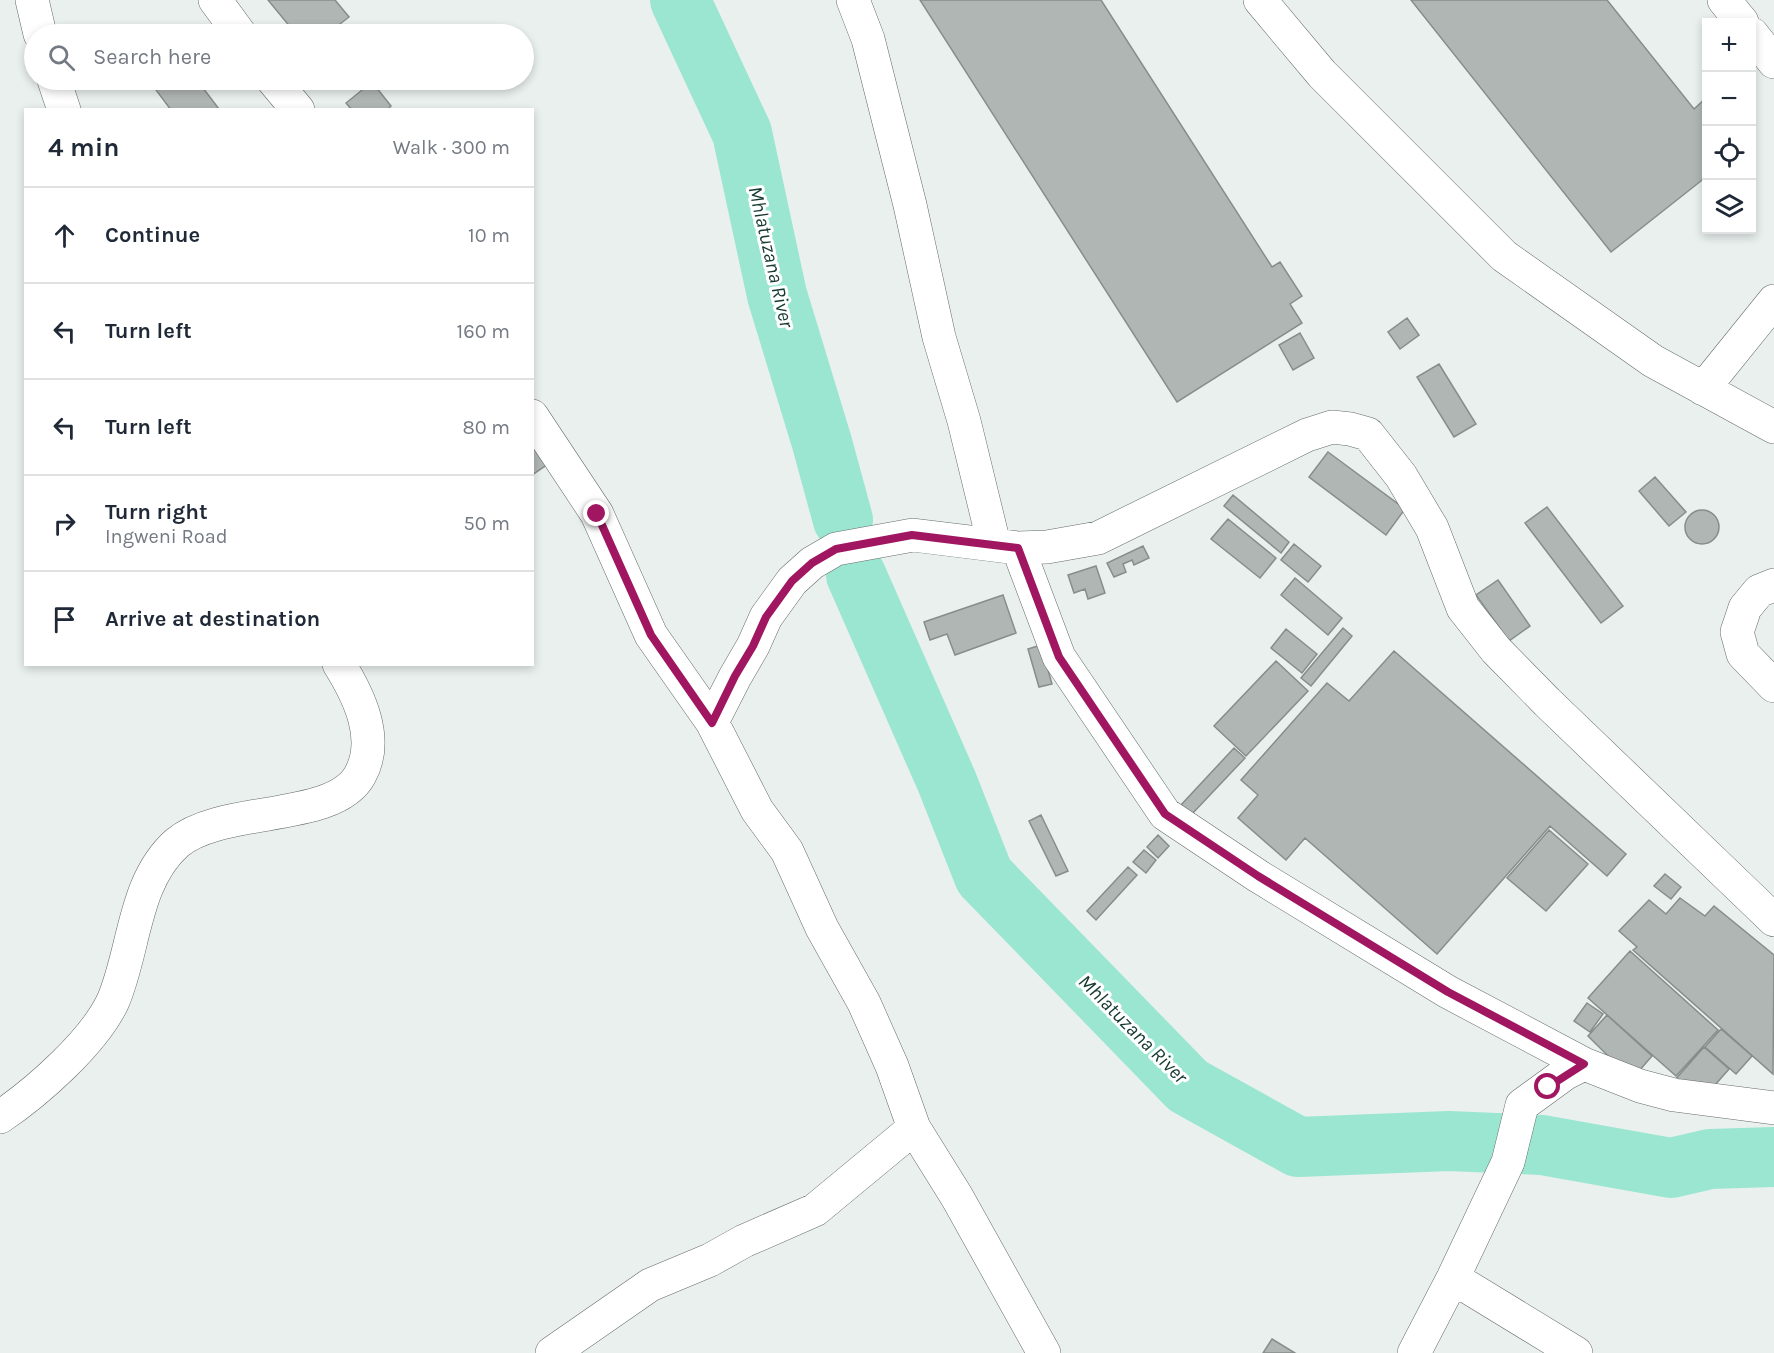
<!DOCTYPE html>
<html lang="en">
<head>
<meta charset="utf-8">
<style>
	:root { --surface:#fff; --page:#f2f2f3; --text:#1f2937; --muted:#747a83; --line:#e0e1e3 }
	body { margin:0; font-family:Karla,sans-serif; background:var(--page); color:var(--text) }
	.controls { position:absolute; right:18px; top:18px; display:grid; overflow:hidden; border-radius:0px; box-shadow:0 3px 9px #0003 }
	.controls button { width:54px; height:54px; display:grid; place-items:center; padding:0; border:0; border-bottom:2px solid var(--line); background:var(--surface); color:var(--text); font:30px sans-serif }
	.stop { position:absolute; width:18px; height:18px; margin:-14px; border:4px solid #a01661; border-radius:50%; background:#fff }
	.stop.end { background:#a01661; border-color:#fff; box-shadow:0 2px 6px #0008 }
	.list { margin:0; padding:0; list-style:none }
	h2 { display:flex; justify-content:space-between; align-items:center; height:78px; margin:0; padding:0 24px; font-size:26px }
	h2 small { font-size:20px; font-weight:400; color:var(--muted) }
	.list li { display:grid; grid-template-columns:39px 1fr auto; gap:18px; align-items:center; box-sizing:border-box; height:96px; padding:0 24px; border-top:2px solid var(--line) }
	.list b { display:block; font-size:22px; white-space:nowrap }
	.list p { margin:0; font-size:20px; white-space:nowrap; color:var(--muted) }
	.list em { font-size:20px; font-style:normal; color:var(--muted) }
	.icon { flex:none; width:33px; height:33px; fill:none; stroke:currentColor; stroke-width:2; stroke-linecap:round; stroke-linejoin:round }
	.map { position:relative; flex:none; width:1774px; height:1353px; overflow:hidden }
	.search { position:absolute; background:var(--surface); box-shadow:0 3px 9px #0003; left:24px; top:24px; width:510px; height:66px; display:flex; align-items:center; gap:15px; box-sizing:border-box; padding:0 21px; border-radius:33px; color:var(--muted); font-size:22px }
	.panel { position:absolute; background:var(--surface); box-shadow:0 3px 9px #0003; left:24px; top:108px; width:510px; height:558px; border-radius:0px }
	.map>svg:first-child { display:block }
</style>
</head>
<body>
<div class="map">
<svg width="1774" height="1353" viewBox="0 0 1774 1353">
	<rect width="100%" height="100%" fill="#e9f0ee"/>
	<g fill="none" stroke-linecap="round" stroke-linejoin="round">
		<!-- river -->
		<path stroke="#9be6d0" stroke-width="60" d="M 680,0 L 742,133 L 777,295 L 822,443 L 843,520
			M 856,575 L 947,782 L 984,876 L 1188,1086 L 1298,1147 L 1449,1141 L 1542,1145 L 1671,1168 L 1710,1159 L 1774,1157"/>
	</g>
	<!-- building -->
	<path fill="#b0b6b4" stroke="#868d8b" stroke-width="1.5" d="M 268,0 L 335,0 L 349,17 L 327,34 L 296,34 Z
		M 920,0 L 1101,0 L 1272,267 L 1280,262 L 1302,296 L 1290,304 L 1302,323 L 1177,402 Z
		M 1411,0 L 1607,0 L 1694,109 L 1706,98 L 1706,177 L 1611,252 Z
		M 170,80 L 197,80 L 219,109 L 171,110 L 156,90 Z
		M 372,82 L 391,106 L 387,110 L 352,110 L 346,103 Z
		M 1407,318 L 1419,335 L 1400,349 L 1388,332 Z
		M 1300,333 L 1314,358 L 1293,370 L 1279,345 Z
		M 1439,364 L 1476,424 L 1454,437 L 1417,377 Z
		M 532,443 L 548,464 L 532,475 Z
		M 1328,452 L 1405,509 L 1386,535 L 1309,477 Z
		M 1655,477 L 1686,512 L 1669,526 L 1639,491 Z
		M 1233,495 L 1289,542 L 1281,553 L 1224,506 Z
		M 1547,507 L 1623,606 L 1601,623 L 1525,523 Z
		M1685 527a17 17 0 1 1 34 0a17 17 0 1 1-34 0Z
		M 1228,519 L 1276,558 L 1260,578 L 1211,539 Z
		M 1294,544 L 1321,566 L 1308,582 L 1281,560 Z
		M 1143,546 L 1149,558 L 1134,565 L 1132,560 L 1123,564 L 1126,572 L 1114,577 L 1107,563 Z
		M 1096,566 L 1105,593 L 1088,599 L 1085,589 L 1074,593 L 1068,575 Z
		M 1295,578 L 1342,618 L 1328,635 L 1281,595 Z
		M 1498,580 L 1530,626 L 1509,641 L 1476,595 Z
		M 1003,595 L 1016,633 L 955,655 L 947,634 L 930,640 L 924,622 Z
		M 1343,628 L 1352,636 L 1311,686 L 1301,678 Z
		M 1286,629 L 1317,654 L 1302,673 L 1271,648 Z
		M 1041,645 L 1052,684 L 1039,687 L 1028,649 Z
		M 1394,651 L 1626,854 L 1607,876 L 1550,826 L 1437,954 L 1305,838 L 1286,860 L 1238,818 L 1258,795 L 1241,780 L 1327,683 L 1349,701 Z
		M 1276,661 L 1308,691 L 1246,756 L 1214,726 Z
		M 1234,748 L 1245,758 L 1192,814 L 1181,805 Z
		M 1041,815 L 1068,871 L 1056,876 L 1029,821 Z
		M 1549,830 L 1588,864 L 1546,911 L 1507,878 Z
		M 1158,835 L 1169,846 L 1158,858 L 1147,847 Z
		M 1144,850 L 1156,860 L 1146,873 L 1133,862 Z
		M 1128,867 L 1137,875 L 1096,920 L 1087,911 Z
		M 1665,874 L 1681,887 L 1671,899 L 1654,886 Z
		M 1680,898 L 1705,916 L 1714,906 L 1774,955 L 1773,1074 L 1633,950 L 1637,947 L 1619,931 L 1649,900 L 1666,914 Z
		M 1630,951 L 1718,1030 L 1676,1076 L 1588,998 Z
		M 1587,1003 L 1603,1014 L 1590,1032 L 1574,1021 Z
		M 1607,1015 L 1652,1056 L 1638,1072 L 1611,1059 L 1588,1036 Z
		M 1721,1029 L 1752,1056 L 1736,1074 L 1705,1047 Z
		M 1704,1047 L 1729,1069 L 1715,1085 L 1674,1081 Z
		M 1272,1339 L 1295,1353 L 1263,1353 Z"/>
	<g fill="none" stroke-linecap="round" stroke-linejoin="round">
		<defs>
			<path id="minor" d="M 32,0 L 40,34
				M 215,0 L 240,34
				M 853,0 L 868,39 L 910,205 L 939,337 L 964,421 L 994,544
				M 1260,0 L 1322,74 L 1504,256 L 1653,361 L 1774,427
				M 1724,0 L 1742,22
				M 1752,34 L 1774,62
				M 54,80 L 64,110
				M 273,80 L 298,110
				M 1703,389 L 1774,301
				M 532,416 L 597,514 L 651,635 L 712,722 L 757,810 L 787,851 L 822,928 L 864,1003 L 892,1066 L 914,1128 L 957,1197 L 1044,1353
				M 1018,548 L 1059,657 L 1165,814 L 1258,876 L 1448,992 L 1584,1064
				M 1774,585 L 1759,591 L 1745,608 L 1737,632 L 1743,654 L 1774,686
				M 712,722 L 735,677 L 753,646 L 766,617 L 792,581 L 812,563 L 836,549 L 913,535 L 1018,548 L 1047,547 L 1098,538 L 1307,435 L 1332,427 L 1350,429 L 1368,434 L 1401,476 L 1432,528 L 1463,608 L 1496,650 L 1547,702 L 1774,920
				M 0,1117 C 37,1092 94,1042 113,1001 C 135,950 133,882 177,843 C 222,805 334,823 360,775 C 380,739 359,696 339,664
				M 1453,1278 L 1576,1353
				M 552,1353 L 650,1285 L 710,1260 L 744,1241 L 815,1210 L 914,1128
				M 1414,1353 L 1453,1278 L 1508,1162 L 1522,1105 L 1566,1073 L 1584,1064 L 1640,1086 L 1674,1095 L 1774,1108"/>
		</defs>
		<!-- minor casing -->
		<use href="#minor" stroke="#666c6a" stroke-width="34"/>
		<!-- minor -->
		<use href="#minor" stroke="#fff" stroke-width="33"/>
	</g>
	<g fill="none" stroke-linecap="round" stroke-linejoin="round">
		<!-- route -->
		<path stroke="#a01661" stroke-width="8" d="M 597,514 L 651,635 L 712,723 L 735,676 L 753,646 L 766,617 L 792,581 L 812,563 L 836,549 L 912,535 L 1018,548 L 1059,657 L 1165,814 L 1258,876 L 1448,992 L 1584,1064 L 1548,1087"/>
	</g>
	<g text-anchor="middle" dominant-baseline="central" stroke-width="6" stroke-linejoin="round" paint-order="stroke">
		<!-- water labels -->
		<g font-size="20" font-style="italic" fill="#15382f" stroke="#fff">
			<text transform="translate(771 257) rotate(77)">Mhlatuzana River</text>
			<text transform="translate(1133 1029) rotate(45)">Mhlatuzana River</text>
		</g>
	</g>
</svg>
<div class="controls">
<button>+</button>
<button>−</button>
<button><svg class="icon" aria-label="locate" viewBox="0 0 24 24"><circle cx="12" cy="12" r="6"/><path d="M12 2v4M12 18v4M2 12h4M18 12h4"/></svg></button>
<button><svg class="icon" aria-label="layers" viewBox="0 0 24 24"><path d="M12 4l9 5-9 5-9-5zM3 14l9 5 9-5"/></svg></button>
</div>
<div class="stop" style="left:1548px;top:1087px"></div>
<div class="stop end" style="left:597px;top:514px"></div>
<div class="search"><svg class="icon" aria-label="search" viewBox="0 0 24 24"><circle cx="10" cy="10" r="6"/><path d="M15 15l6 6"/></svg>Search here</div>
<section class="panel">
<h2>4 min<small>Walk · 300 m</small></h2>
<ul class="list">
<li><svg class="icon" aria-label="ahead" viewBox="0 0 24 24"><path d="M12 20V5M6 11l6-6 6 6"/></svg><div><b>Continue</b></div><em>10 m</em></li>
<li><svg class="icon" aria-label="left" viewBox="0 0 24 24"><path d="M17 20v-9H6M10 6l-5 5 5 5"/></svg><div><b>Turn left</b></div><em>160 m</em></li>
<li><svg class="icon" aria-label="left" viewBox="0 0 24 24"><path d="M17 20v-9H6M10 6l-5 5 5 5"/></svg><div><b>Turn left</b></div><em>80 m</em></li>
<li><svg class="icon" aria-label="right" viewBox="0 0 24 24"><path d="M7 20v-9h11M14 6l5 5-5 5"/></svg><div><b>Turn right</b><p>Ingweni Road</p></div><em>50 m</em></li>
<li><svg class="icon" aria-label="arrive" viewBox="0 0 24 24"><path d="M6 21V4h12l-3 4 3 4H6"/></svg><div><b>Arrive at destination</b></div></li>
</ul>
</section>
</div>
</body>
</html>
